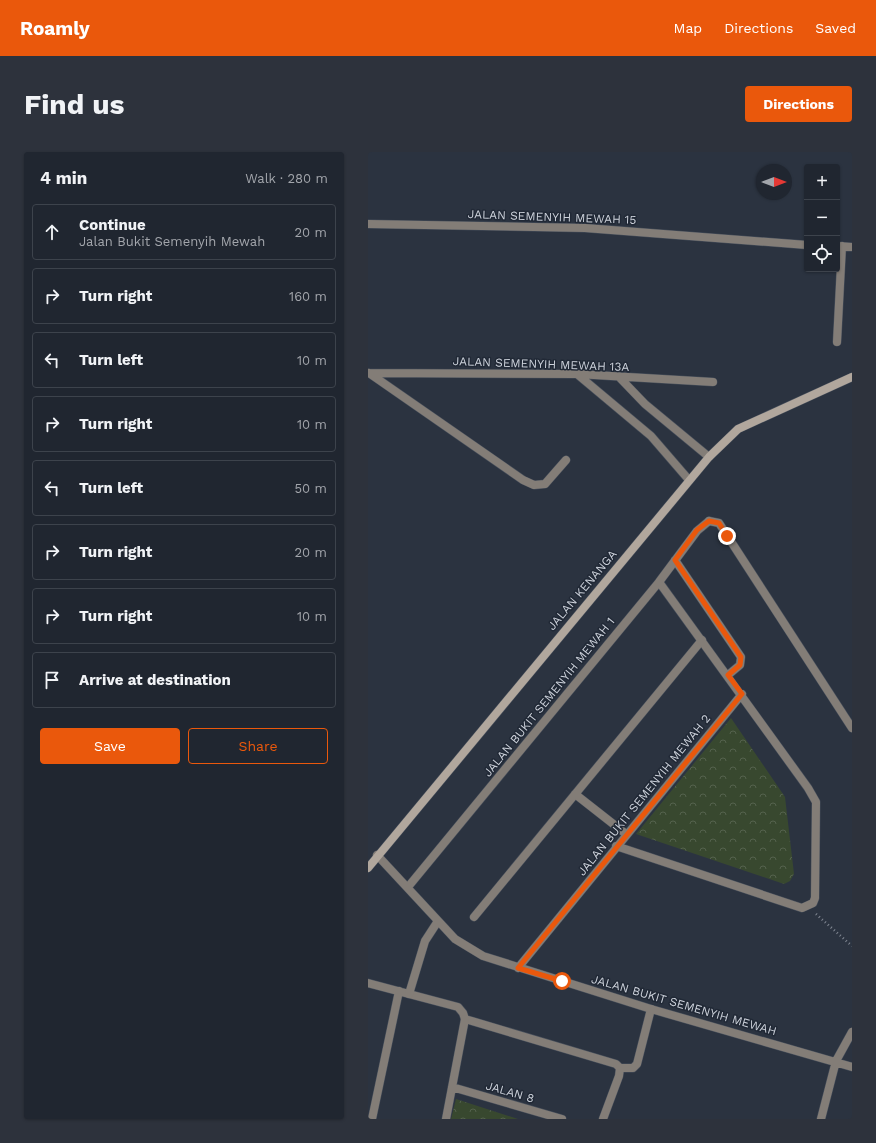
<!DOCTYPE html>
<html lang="en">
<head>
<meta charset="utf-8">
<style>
	:root { --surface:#202630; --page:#2d323c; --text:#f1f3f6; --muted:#a2a5ab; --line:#3d434c; --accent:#ea580c }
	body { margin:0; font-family:"Work Sans",sans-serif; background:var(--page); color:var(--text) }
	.controls { position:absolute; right:12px; top:12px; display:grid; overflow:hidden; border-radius:4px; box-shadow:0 1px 3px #0004 }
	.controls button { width:36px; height:36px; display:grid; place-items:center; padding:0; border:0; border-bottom:1px solid var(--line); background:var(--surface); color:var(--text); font:20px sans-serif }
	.compass { position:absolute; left:388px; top:12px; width:36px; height:36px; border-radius:50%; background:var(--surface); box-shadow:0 1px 3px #0004; rotate:90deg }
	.stop { position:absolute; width:12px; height:12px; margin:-9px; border:3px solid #ea580c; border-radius:50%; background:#fff }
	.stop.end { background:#ea580c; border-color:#fff; box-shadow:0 1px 4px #0008 }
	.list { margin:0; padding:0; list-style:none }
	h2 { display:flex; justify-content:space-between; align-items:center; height:52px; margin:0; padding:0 16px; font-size:17px }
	h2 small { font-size:13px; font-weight:400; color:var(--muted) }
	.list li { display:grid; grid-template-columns:26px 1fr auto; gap:12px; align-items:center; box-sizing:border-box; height:56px; margin:0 8px 8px; padding:0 8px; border:1px solid var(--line); border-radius:4px }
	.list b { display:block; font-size:15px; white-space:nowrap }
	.list p { margin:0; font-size:13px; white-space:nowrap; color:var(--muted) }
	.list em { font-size:13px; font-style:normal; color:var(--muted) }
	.actions { display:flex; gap:8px; padding:12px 16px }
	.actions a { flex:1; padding:9px 0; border:1px solid var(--accent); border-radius:4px; text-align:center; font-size:14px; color:var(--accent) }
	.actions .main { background:var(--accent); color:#fff }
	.icon { flex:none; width:22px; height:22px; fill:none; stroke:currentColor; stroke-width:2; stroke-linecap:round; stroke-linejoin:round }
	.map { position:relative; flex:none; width:484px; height:967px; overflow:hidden; border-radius:4px }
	header { display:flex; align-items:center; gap:24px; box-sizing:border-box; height:56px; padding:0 20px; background:var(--accent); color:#fff }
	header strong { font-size:19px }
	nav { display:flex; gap:22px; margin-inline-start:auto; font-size:14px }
	.intro { display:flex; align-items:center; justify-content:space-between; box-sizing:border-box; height:96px; padding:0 24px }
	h1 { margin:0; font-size:28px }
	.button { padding:10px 18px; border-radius:4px; background:var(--accent); color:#fff; font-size:14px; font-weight:700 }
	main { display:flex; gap:24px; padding:0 24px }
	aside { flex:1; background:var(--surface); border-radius:4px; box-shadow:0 1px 3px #0004 }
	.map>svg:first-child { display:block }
</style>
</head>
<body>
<header>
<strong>Roamly</strong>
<nav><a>Map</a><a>Directions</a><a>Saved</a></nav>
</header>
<div class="intro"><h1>Find us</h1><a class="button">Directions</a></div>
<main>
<aside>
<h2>4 min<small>Walk · 280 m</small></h2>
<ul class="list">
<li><svg class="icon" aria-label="ahead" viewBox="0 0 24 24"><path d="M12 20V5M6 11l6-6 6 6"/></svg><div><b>Continue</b><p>Jalan Bukit Semenyih Mewah</p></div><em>20 m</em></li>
<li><svg class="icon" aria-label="right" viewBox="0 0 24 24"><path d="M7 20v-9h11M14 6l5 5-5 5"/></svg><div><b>Turn right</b></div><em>160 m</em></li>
<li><svg class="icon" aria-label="left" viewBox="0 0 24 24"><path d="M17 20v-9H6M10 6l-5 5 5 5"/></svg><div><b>Turn left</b></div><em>10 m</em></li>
<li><svg class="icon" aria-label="right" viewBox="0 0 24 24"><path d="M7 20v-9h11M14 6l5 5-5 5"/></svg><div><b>Turn right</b></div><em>10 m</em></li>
<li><svg class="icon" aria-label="left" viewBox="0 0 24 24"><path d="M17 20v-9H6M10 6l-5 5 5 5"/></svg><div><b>Turn left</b></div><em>50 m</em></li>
<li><svg class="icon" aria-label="right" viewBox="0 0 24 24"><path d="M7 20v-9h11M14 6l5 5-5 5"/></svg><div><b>Turn right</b></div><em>20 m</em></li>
<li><svg class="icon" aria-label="right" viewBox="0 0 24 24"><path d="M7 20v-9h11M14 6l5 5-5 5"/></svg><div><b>Turn right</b></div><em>10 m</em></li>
<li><svg class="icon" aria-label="arrive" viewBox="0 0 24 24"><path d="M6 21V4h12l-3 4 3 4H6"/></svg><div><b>Arrive at destination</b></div></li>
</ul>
<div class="actions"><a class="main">Save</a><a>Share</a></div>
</aside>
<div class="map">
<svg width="484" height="967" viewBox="0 0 484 967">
	<defs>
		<pattern id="forest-crowns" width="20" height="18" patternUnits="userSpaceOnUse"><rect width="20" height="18" fill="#38482f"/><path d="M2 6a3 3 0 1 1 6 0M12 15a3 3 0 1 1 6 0" fill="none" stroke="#54624d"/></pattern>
	</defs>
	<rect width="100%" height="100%" fill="#2b3340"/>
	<!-- forest -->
	<path fill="url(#forest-crowns)" d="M 363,566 L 417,645 L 426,722 L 422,729 L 416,732 L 268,682 Z
		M 88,947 L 150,967 L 83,967 Z"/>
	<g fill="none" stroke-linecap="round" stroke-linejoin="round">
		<defs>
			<path id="lane" d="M 341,369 L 351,371 L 484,576
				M 207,642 L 258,682
				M 106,765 L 334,488
				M 0,831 L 90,855 L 95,861 L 97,867 L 248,912 L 252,916 L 251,924 L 235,967
				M 252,916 L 265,916 L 269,912 L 283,857
				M 4,967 L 31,839"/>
			<path id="street" d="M 0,72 L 217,76 L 439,93
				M 469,94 L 484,95
				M 469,190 L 474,94
				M 1,221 L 209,222 L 345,230
				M 1,221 L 155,328 L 166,333 L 177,332 L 198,308
				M 209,222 L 283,284 L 321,328
				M 252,226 L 277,252 L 341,305
				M 307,408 L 373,505 L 372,513 L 360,523
				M 248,694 L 434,756 L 445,751 L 447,746 L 448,650 L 440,636 L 291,430
				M 9,703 L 87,787 L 115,804 L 283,857 L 484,915
				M 40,735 L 291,430 L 329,379 L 341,369
				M 150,816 L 374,542
				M 41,842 L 57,789 L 70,769
				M 84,935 L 194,967
				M 78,967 L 97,867
				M 453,967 L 468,909 L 484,880"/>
			<path id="secondary" d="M 0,716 L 341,305 L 370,277 L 484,225"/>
		</defs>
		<!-- lane casing -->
		<use href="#lane" stroke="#48505c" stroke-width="9"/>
		<!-- street casing -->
		<use href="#street" stroke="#48505c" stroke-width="9"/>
		<!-- secondary casing -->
		<use href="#secondary" stroke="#48505c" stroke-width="9"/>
		<!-- path -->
		<path stroke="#828893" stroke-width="2.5" stroke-dasharray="1 3" stroke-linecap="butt" d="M 448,762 L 484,794"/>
		<!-- lane -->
		<use href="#lane" stroke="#837d77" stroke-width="8"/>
		<!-- street -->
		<use href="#street" stroke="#837d77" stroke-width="8"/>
		<!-- secondary -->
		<use href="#secondary" stroke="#b1a79d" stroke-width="8"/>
	</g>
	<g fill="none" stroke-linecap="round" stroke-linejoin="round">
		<!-- route -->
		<path stroke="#ea580c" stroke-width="5" d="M 194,829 L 150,816 L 374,542 L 360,523 L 372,513 L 373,505 L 307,408 L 329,378 L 341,369 L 351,371 L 359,384"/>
	</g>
	<g text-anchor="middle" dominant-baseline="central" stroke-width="3" stroke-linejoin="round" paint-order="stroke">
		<!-- street labels -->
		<g font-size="12" fill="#cdd2db" stroke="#212936">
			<text transform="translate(184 65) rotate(2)">JALAN SEMENYIH MEWAH 15</text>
			<text transform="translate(173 212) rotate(2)">JALAN SEMENYIH MEWAH 13A</text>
			<text transform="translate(214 438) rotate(-50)">JALAN KENANGA</text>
			<text transform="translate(181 545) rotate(-51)">JALAN BUKIT SEMENYIH MEWAH 1</text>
			<text transform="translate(276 643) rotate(-51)">JALAN BUKIT SEMENYIH MEWAH 2</text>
			<text transform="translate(316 853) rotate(16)">JALAN BUKIT SEMENYIH MEWAH</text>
			<text transform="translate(142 940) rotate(16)">JALAN 8</text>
		</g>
	</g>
</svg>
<div class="controls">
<button>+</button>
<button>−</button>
<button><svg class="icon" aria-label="locate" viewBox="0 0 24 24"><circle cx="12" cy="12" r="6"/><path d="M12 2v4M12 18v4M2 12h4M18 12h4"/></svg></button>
</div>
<svg class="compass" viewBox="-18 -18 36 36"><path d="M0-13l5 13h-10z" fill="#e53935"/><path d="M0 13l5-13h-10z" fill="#a2a5ab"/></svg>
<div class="stop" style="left:194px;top:829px"></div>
<div class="stop end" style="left:359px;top:384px"></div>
</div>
</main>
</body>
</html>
